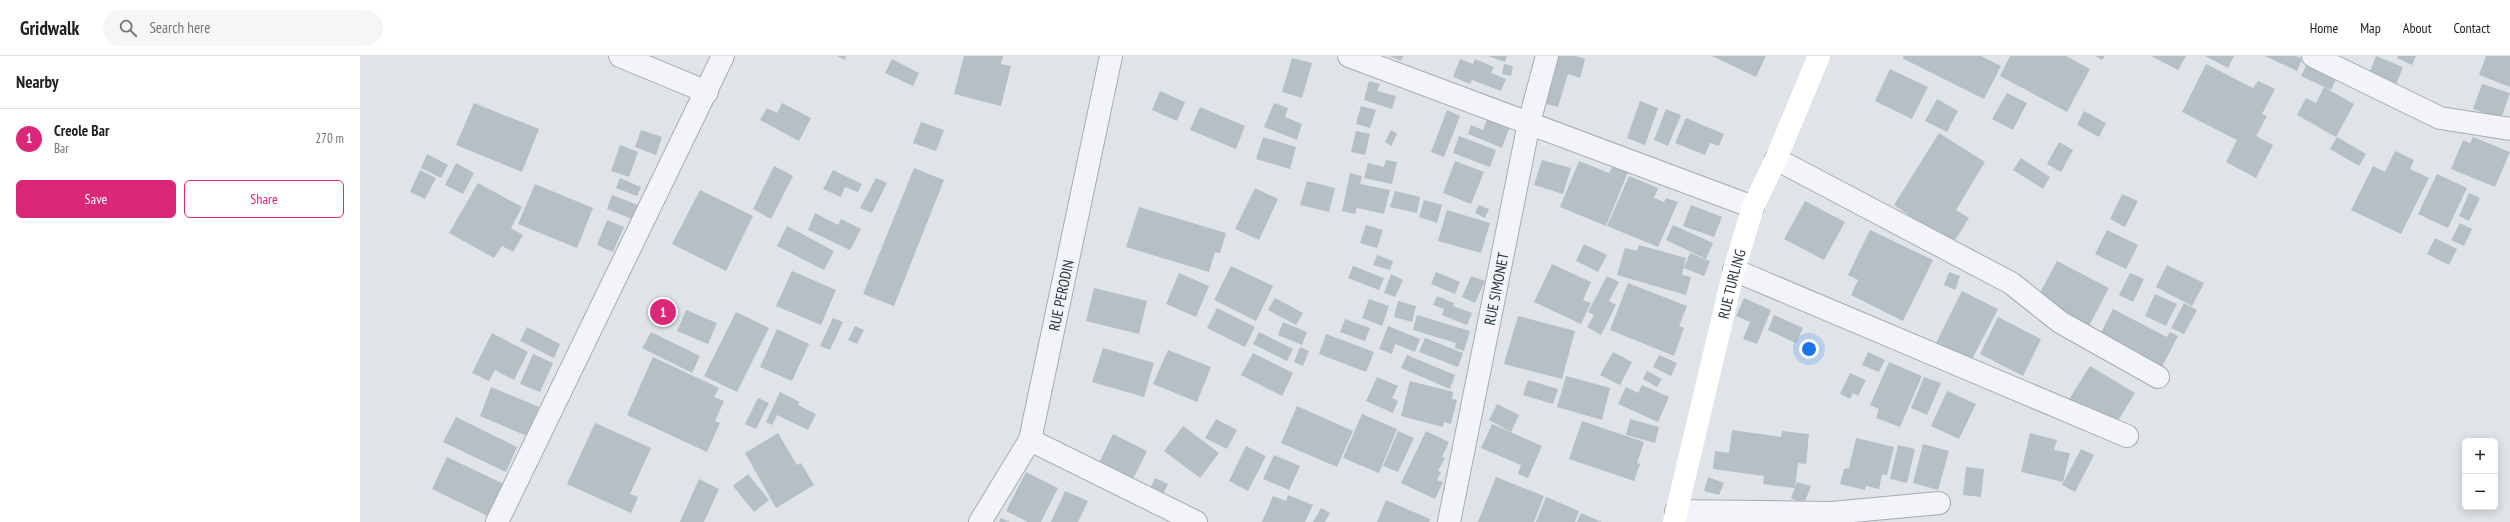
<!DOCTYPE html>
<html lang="en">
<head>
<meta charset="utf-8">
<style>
	:root { --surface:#fff; --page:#f6f6f6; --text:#202124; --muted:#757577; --line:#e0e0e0; --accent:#db2777 }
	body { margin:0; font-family:"PT Sans Narrow",sans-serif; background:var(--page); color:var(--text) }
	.controls { position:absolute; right:12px; bottom:12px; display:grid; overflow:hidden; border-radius:6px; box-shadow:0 2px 10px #0003 }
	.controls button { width:36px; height:36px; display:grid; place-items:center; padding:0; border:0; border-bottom:1px solid var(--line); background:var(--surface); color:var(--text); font:20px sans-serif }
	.you { position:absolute; left:1449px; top:293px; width:14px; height:14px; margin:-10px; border:3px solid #fff; border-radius:50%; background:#1a73e8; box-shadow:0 0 0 6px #1a73e833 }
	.badge { display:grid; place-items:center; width:26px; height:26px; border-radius:50%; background:var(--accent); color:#fff; font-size:13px; font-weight:700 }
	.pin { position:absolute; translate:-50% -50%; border:2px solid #fff; box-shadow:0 1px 4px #0006 }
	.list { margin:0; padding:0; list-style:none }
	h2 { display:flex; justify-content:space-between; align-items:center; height:52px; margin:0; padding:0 16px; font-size:17px }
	h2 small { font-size:13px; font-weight:400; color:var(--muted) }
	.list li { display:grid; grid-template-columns:26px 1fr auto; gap:12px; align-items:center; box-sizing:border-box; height:60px; padding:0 16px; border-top:1px solid var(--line) }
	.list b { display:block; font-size:15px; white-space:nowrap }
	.list p { margin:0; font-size:13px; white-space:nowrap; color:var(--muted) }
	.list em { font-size:13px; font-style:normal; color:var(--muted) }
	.actions { display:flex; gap:8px; padding:12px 16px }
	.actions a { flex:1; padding:9px 0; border:1px solid var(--accent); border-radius:6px; text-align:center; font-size:14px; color:var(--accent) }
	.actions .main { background:var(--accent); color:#fff }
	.icon { flex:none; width:22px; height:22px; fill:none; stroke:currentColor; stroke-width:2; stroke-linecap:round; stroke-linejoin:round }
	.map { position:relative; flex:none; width:2150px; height:466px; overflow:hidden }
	header { display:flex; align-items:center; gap:24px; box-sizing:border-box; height:56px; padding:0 20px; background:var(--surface); border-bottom:1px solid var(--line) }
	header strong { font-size:19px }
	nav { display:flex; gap:22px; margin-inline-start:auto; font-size:14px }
	.search { width:280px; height:36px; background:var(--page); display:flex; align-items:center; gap:10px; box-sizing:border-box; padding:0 14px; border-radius:22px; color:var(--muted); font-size:15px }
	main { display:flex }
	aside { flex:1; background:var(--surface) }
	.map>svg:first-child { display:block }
</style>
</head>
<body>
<header>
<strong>Gridwalk</strong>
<div class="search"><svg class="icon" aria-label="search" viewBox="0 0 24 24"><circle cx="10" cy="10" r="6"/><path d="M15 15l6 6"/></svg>Search here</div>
<nav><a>Home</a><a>Map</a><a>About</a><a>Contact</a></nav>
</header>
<main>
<aside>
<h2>Nearby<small></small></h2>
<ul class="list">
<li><span class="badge">1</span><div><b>Creole Bar</b><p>Bar</p></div><em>270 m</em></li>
</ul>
<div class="actions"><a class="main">Save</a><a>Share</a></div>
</aside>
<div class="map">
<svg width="2150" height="466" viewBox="0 0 2150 466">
	<rect width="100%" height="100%" fill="#dfe4e9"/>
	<!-- building -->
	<path fill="#b6bec6" d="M 477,0 L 486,0 L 485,4 Z
		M 604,0 L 643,0 L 641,8 L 651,10 L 641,50 L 594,38 Z
		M 1029,0 L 1043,0 L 1041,5 Z
		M 1128,0 L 1147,0 L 1145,6 Z
		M 1193,0 L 1216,0 L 1225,3 L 1220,22 L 1208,18 L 1198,51 L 1179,46 Z
		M 1352,0 L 1406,0 L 1396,21 Z
		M 1544,0 L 1621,0 L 1641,10 L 1624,43 L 1542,2 Z
		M 1650,0 L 1706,0 L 1730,13 L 1707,56 L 1640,20 Z
		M 1735,0 L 1745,0 L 1742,4 Z
		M 1791,0 L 1826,0 L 1818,14 Z
		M 1845,0 L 1874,0 L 1868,12 Z
		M 1905,0 L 1936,0 L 1942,3 L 1937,15 Z
		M 2016,0 L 2043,11 L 2036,29 L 2009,18 Z
		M 2038,0 L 2056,0 L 2052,9 L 2037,2 Z
		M 2126,0 L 2150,0 L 2150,31 L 2119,19 Z
		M 932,2 L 952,7 L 942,42 L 922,36 Z
		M 532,3 L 559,17 L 553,30 L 525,17 Z
		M 1100,3 L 1113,8 L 1115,3 L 1134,11 L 1131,17 L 1146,23 L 1141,35 L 1112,24 L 1110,28 L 1093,21 Z
		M 1949,4 L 1978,19 L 1971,34 L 1941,20 Z
		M 1144,8 L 1153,10 L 1151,20 L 1142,18 Z
		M 1846,8 L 1893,32 L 1898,25 L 1915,33 L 1902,58 L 1907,60 L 1896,80 L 1913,89 L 1896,122 L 1866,106 L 1877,84 L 1822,56 Z
		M 1530,13 L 1568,31 L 1552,63 L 1515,45 Z
		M 1009,25 L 1020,28 L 1017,35 L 1036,40 L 1032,53 L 1004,44 Z
		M 2122,28 L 2150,37 L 2141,63 L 2113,53 Z
		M 1964,31 L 1994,48 L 1976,81 L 1937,59 L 1946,42 L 1956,47 Z
		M 800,35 L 825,46 L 817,65 L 792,54 Z
		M 1647,37 L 1667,47 L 1653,74 L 1632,63 Z
		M 1577,43 L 1598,55 L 1587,76 L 1565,65 Z
		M 1280,45 L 1298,52 L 1285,89 L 1267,82 Z
		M 114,47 L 179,73 L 162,116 L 96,89 Z
		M 422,47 L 451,62 L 439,85 L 400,64 L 407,52 L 417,57 Z
		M 914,47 L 928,52 L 925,61 L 942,68 L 937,84 L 904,71 Z
		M 1001,50 L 1016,54 L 1010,72 L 996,68 Z
		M 840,51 L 885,70 L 876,93 L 830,74 Z
		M 1306,53 L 1321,59 L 1308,90 L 1294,84 Z
		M 1087,54 L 1100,60 L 1084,101 L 1071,96 Z
		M 1724,55 L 1746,67 L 1739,81 L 1717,69 Z
		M 1128,61 L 1150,70 L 1142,92 L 1108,78 L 1111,69 L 1123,74 Z
		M 1326,62 L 1364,78 L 1359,90 L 1350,87 L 1345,99 L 1315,87 Z
		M 561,66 L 584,74 L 576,95 L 553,87 Z
		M 281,74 L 302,81 L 296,99 L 275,91 Z
		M 1031,74 L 1037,78 L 1031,90 L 1025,86 Z
		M 996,75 L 1010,78 L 1005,99 L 991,96 Z
		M 1579,77 L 1625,106 L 1596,154 L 1609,162 L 1592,189 L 1534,149 Z
		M 1099,80 L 1136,94 L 1130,111 L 1093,97 Z
		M 903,81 L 936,91 L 930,113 L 896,103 Z
		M 1977,81 L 2006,98 L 1999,110 L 1970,93 Z
		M 2113,81 L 2150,96 L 2135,131 L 2091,113 L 2103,84 L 2110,87 Z
		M 1699,86 L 1713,94 L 1701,116 L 1687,108 Z
		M 260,89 L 278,96 L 269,121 L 251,115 Z
		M 2035,95 L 2054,104 L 2050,113 L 2069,122 L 2041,178 L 1991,154 L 2013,110 L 2025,116 Z
		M 67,98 L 88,109 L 81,122 L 61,112 Z
		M 1661,102 L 1690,121 L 1683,133 L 1653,114 Z
		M 1026,104 L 1037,106 L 1032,128 L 1004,122 L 1008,107 L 1024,111 Z
		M 1182,104 L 1211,112 L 1203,138 L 1174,129 Z
		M 1095,105 L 1124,116 L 1111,148 L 1083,137 Z
		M 1219,105 L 1249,117 L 1253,110 L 1268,116 L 1246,170 L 1200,151 Z
		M 96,107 L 114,117 L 103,138 L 85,129 Z
		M 414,110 L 433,120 L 411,163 L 393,153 Z
		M 554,112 L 584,124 L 534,250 L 503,238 Z
		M 60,114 L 76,122 L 65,143 L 50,136 Z
		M 473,114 L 502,128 L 498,136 L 485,131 L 481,141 L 463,133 Z
		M 990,117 L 1002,120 L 1000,128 L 1030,134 L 1024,158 L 997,152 L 995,158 L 982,155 Z
		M 2077,118 L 2107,132 L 2088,172 L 2058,158 Z
		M 1269,120 L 1298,132 L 1294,142 L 1304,146 L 1306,142 L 1318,146 L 1298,191 L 1247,170 Z
		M 260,122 L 281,131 L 277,140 L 256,132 Z
		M 516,122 L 527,127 L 512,157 L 500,152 Z
		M 947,125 L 975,132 L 969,156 L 940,149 Z
		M 118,127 L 162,151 L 151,172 L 163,179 L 153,196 L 142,190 L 134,202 L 89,177 Z
		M 175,128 L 233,152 L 217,192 L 158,168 Z
		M 895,132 L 918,143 L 899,184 L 875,173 Z
		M 340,134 L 393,160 L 366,215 L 312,188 Z
		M 1035,135 L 1060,141 L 1057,157 L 1030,151 Z
		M 2109,137 L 2120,142 L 2109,165 L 2099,160 Z
		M 1762,138 L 1778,145 L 1765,171 L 1750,163 Z
		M 252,139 L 278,149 L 272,163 L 247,153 Z
		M 1064,144 L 1082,149 L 1077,167 L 1059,161 Z
		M 1445,145 L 1485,166 L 1464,204 L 1424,183 Z
		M 1119,149 L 1129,153 L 1125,162 L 1115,157 Z
		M 1331,149 L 1362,161 L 1354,181 L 1323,170 Z
		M 779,151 L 866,177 L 860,197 L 855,196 L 849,216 L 766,191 Z
		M 1087,154 L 1130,167 L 1121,197 L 1078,185 Z
		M 455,157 L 478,169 L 481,163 L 501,173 L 490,194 L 448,174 Z
		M 247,164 L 264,171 L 253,196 L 237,189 Z
		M 2100,167 L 2112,173 L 2104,190 L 2091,184 Z
		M 1006,169 L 1023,174 L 1017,192 L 1000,187 Z
		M 1313,169 L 1353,187 L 1346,203 L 1306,184 Z
		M 427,170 L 474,195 L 464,214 L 417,190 Z
		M 1510,174 L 1573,204 L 1543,265 L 1491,239 L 1498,224 L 1488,219 Z
		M 1747,174 L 1778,189 L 1766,213 L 1735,198 Z
		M 2075,182 L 2097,193 L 2089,209 L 2067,198 Z
		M 1224,188 L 1247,199 L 1238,216 L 1216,205 Z
		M 1279,189 L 1326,202 L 1322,219 L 1331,221 L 1326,239 L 1257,219 L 1265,192 L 1277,195 Z
		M 1330,197 L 1350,205 L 1344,220 L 1324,212 Z
		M 1017,199 L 1033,205 L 1030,214 L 1013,209 Z
		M 1697,205 L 1749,232 L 1721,285 L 1676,244 Z
		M 1192,208 L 1231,226 L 1223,244 L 1231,247 L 1221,268 L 1174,246 Z
		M 1807,209 L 1844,227 L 1832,250 L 1796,231 Z
		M 871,210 L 913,230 L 896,265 L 854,244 Z
		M 993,210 L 1024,222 L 1019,234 L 988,222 Z
		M 432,215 L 476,234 L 461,269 L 416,250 Z
		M 1076,216 L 1100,226 L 1095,238 L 1071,228 Z
		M 1589,216 L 1600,220 L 1595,234 L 1584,229 Z
		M 819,217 L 849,230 L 836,261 L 806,248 Z
		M 1770,217 L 1784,223 L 1773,246 L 1759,239 Z
		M 1031,218 L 1043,224 L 1035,241 L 1024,237 Z
		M 1111,220 L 1125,225 L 1115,247 L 1102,241 Z
		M 1247,220 L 1259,226 L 1249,245 L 1256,249 L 1241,279 L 1227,271 L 1234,259 L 1228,256 Z
		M 1268,227 L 1327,250 L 1319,270 L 1324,272 L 1314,300 L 1250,274 Z
		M 734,232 L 787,245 L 779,278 L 726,265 Z
		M 1602,235 L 1638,253 L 1607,313 L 1572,295 Z
		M 1795,238 L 1817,248 L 1806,270 L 1785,260 Z
		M 1077,240 L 1094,247 L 1093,250 L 1112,257 L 1107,269 L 1082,259 L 1084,253 L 1073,249 Z
		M 915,242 L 943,257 L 936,269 L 908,254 Z
		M 1384,242 L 1411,254 L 1397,288 L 1383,283 L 1390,266 L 1376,260 Z
		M 1009,243 L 1029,250 L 1022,270 L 1002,262 Z
		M 1038,245 L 1056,250 L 1052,266 L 1034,261 Z
		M 1824,247 L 1837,254 L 1824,278 L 1811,272 Z
		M 857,252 L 895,271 L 885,291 L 847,272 Z
		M 1753,253 L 1807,281 L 1810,276 L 1818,280 L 1793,328 L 1731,296 Z
		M 326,254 L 357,267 L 348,288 L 317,275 Z
		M 376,256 L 409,272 L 377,336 L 344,320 Z
		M 1057,259 L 1110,275 L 1104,295 L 1095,292 L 1096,287 L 1053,274 Z
		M 1414,259 L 1443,272 L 1436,287 L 1408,274 Z
		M 1158,260 L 1215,275 L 1202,323 L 1144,308 Z
		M 1638,261 L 1681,283 L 1663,320 L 1620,298 Z
		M 473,262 L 483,266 L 470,294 L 460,290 Z
		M 985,263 L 1010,272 L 1005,285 L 980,276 Z
		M 923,266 L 947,276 L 942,289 L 918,279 Z
		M 495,270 L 504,274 L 497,288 L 488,284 Z
		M 1028,270 L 1060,283 L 1055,296 L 1035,288 L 1032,298 L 1019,293 Z
		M 167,271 L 200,288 L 194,302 L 160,285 Z
		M 417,273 L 449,288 L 432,325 L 400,311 Z
		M 291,276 L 340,300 L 332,317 L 282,292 Z
		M 899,276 L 933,293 L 927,305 L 893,288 Z
		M 132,277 L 168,296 L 154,324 L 135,314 L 129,325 L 112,317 Z
		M 966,278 L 1014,296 L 1006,316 L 959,298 Z
		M 1065,282 L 1103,297 L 1098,311 L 1059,296 Z
		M 940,291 L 949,295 L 943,310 L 934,306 Z
		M 743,292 L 794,307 L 784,341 L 732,326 Z
		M 808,294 L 851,311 L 837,346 L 793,328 Z
		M 1253,296 L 1272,306 L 1260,329 L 1240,319 Z
		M 1508,296 L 1525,304 L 1519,316 L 1502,309 Z
		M 893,297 L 933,317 L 922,340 L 881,319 Z
		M 173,298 L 193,307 L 180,336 L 160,328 Z
		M 1047,299 L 1095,319 L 1090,333 L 1041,312 Z
		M 1299,299 L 1317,307 L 1311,320 L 1293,311 Z
		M 293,301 L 359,332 L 354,341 L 364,345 L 355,365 L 360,367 L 347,396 L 267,359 Z
		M 1529,306 L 1562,320 L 1540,371 L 1516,362 L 1519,353 L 1510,349 Z
		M 1730,310 L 1775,337 L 1748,381 L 1703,353 Z
		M 1287,315 L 1302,323 L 1297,331 L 1283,323 Z
		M 1490,317 L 1506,324 L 1498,340 L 1493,337 L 1490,343 L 1480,338 Z
		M 1206,320 L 1250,332 L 1242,364 L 1197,351 Z
		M 1017,321 L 1038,330 L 1032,342 L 1038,345 L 1033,357 L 1006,345 Z
		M 1564,321 L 1581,327 L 1567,359 L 1551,352 Z
		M 1168,324 L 1198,333 L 1193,348 L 1163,339 Z
		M 1050,325 L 1093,336 L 1092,343 L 1097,344 L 1091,368 L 1084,366 L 1083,371 L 1041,360 Z
		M 1282,329 L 1309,341 L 1298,366 L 1258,348 L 1266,331 L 1278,337 Z
		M 131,331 L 179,351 L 167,380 L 120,360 Z
		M 1587,335 L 1616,348 L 1599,383 L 1571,370 Z
		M 420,336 L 440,346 L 438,349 L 456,358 L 448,374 L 417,359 L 412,369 L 406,366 Z
		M 398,342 L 409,347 L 396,373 L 385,368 Z
		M 1137,348 L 1159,359 L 1151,376 L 1129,364 Z
		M 937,350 L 993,375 L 977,411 L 921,387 Z
		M 1002,358 L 1037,373 L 1019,417 L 983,402 Z
		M 96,361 L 157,391 L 146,416 L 83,386 Z
		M 856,363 L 877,374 L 867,393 L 845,382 Z
		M 1270,363 L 1299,371 L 1295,387 L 1266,379 Z
		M 1222,365 L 1284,386 L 1277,407 L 1280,408 L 1274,425 L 1209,403 Z
		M 235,367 L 291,392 L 270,438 L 278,441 L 271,457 L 207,428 Z
		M 1132,368 L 1182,390 L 1168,422 L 1158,418 L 1161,409 L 1121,392 Z
		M 823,370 L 859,397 L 840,422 L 804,395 Z
		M 1372,374 L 1421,381 L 1422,375 L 1449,378 L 1446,408 L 1438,407 L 1435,432 L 1403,428 L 1404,420 L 1353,413 L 1355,395 L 1369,397 Z
		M 1038,375 L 1054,382 L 1038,416 L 1023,410 Z
		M 1066,375 L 1089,386 L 1082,401 L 1085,402 L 1078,415 L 1081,416 L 1077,424 L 1083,426 L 1075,443 L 1041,427 Z
		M 418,377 L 437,409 L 441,407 L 454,429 L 416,452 L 385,397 Z
		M 1670,377 L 1697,384 L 1694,394 L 1710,397 L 1703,426 L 1661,416 Z
		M 753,378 L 787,395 L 772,425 L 738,409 Z
		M 1496,382 L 1534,391 L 1527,419 L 1522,418 L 1519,433 L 1506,430 L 1505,434 L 1480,428 L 1484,413 L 1489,412 Z
		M 1563,388 L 1589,395 L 1578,434 L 1553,427 Z
		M 1538,389 L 1555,393 L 1547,427 L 1530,423 Z
		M 886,390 L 906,400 L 888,435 L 869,425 Z
		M 1721,393 L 1734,399 L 1715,436 L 1702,429 Z
		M 914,399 L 940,410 L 929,434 L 903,423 Z
		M 87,401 L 148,430 L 132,462 L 72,433 Z
		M 1606,411 L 1624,413 L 1621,441 L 1603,439 Z
		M 666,416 L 698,432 L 681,466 L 668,466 L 646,455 Z
		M 388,418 L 409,444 L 394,456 L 373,430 Z
		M 1136,421 L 1184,440 L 1174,466 L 1118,466 Z
		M 1348,421 L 1364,427 L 1359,439 L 1344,435 Z
		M 795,422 L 808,428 L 802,440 L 789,434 Z
		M 339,423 L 359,433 L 344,466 L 320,466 Z
		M 1437,426 L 1451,430 L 1444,448 L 1431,442 Z
		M 705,435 L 728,445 L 718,466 L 691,466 Z
		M 928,439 L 953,449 L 945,466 L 902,466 L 913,440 L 926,445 Z
		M 1186,441 L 1219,455 L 1215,466 L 1176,466 Z
		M 1026,444 L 1070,463 L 1069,466 L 1017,466 Z
		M 961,452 L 970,457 L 965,466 L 953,466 Z
		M 1221,457 L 1242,466 L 1217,466 Z
		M 641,462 L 650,466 L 639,466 Z"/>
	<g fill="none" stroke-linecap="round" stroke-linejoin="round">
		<defs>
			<g id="street">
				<path d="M 260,0 L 347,36"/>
				<path d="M 989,0 L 1393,151"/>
				<path d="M 1953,0 L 2080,62 L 2150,73"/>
				<path d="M 1416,103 L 1651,227 L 1700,266 L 1798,321"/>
				<path d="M 1374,214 L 1767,380"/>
				<path d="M 670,384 L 836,466"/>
				<path d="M 1316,455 L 1472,457 L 1579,447"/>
				<path d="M 137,466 L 363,0"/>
				<path id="s1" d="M 620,466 L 670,384 L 751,0"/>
				<path id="s2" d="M 1089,466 L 1169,67 L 1187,0"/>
			</g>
		</defs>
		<!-- street casing -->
		<use href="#street" stroke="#a4acb3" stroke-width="24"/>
		<!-- street -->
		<use href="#street" stroke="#f2f4f7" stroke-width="22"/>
		<!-- secondary -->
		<path stroke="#fff" stroke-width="22" id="s3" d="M 1314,466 L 1374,214 L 1393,151 L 1416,103 L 1459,0"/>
	</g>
	<g text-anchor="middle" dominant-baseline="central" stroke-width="4" stroke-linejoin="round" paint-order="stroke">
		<!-- street labels -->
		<g font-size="15" fill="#273441" stroke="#eff3f7">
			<text stroke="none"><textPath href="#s3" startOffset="245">RUE TURLING</textPath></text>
			<text stroke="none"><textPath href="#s2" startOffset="238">RUE SIMONET</textPath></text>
			<text stroke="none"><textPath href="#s1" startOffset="244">RUE PERODIN</textPath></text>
		</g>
	</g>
</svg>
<div class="controls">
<button>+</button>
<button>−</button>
</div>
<div class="you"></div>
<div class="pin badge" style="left:303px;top:256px">1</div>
</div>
</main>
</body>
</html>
